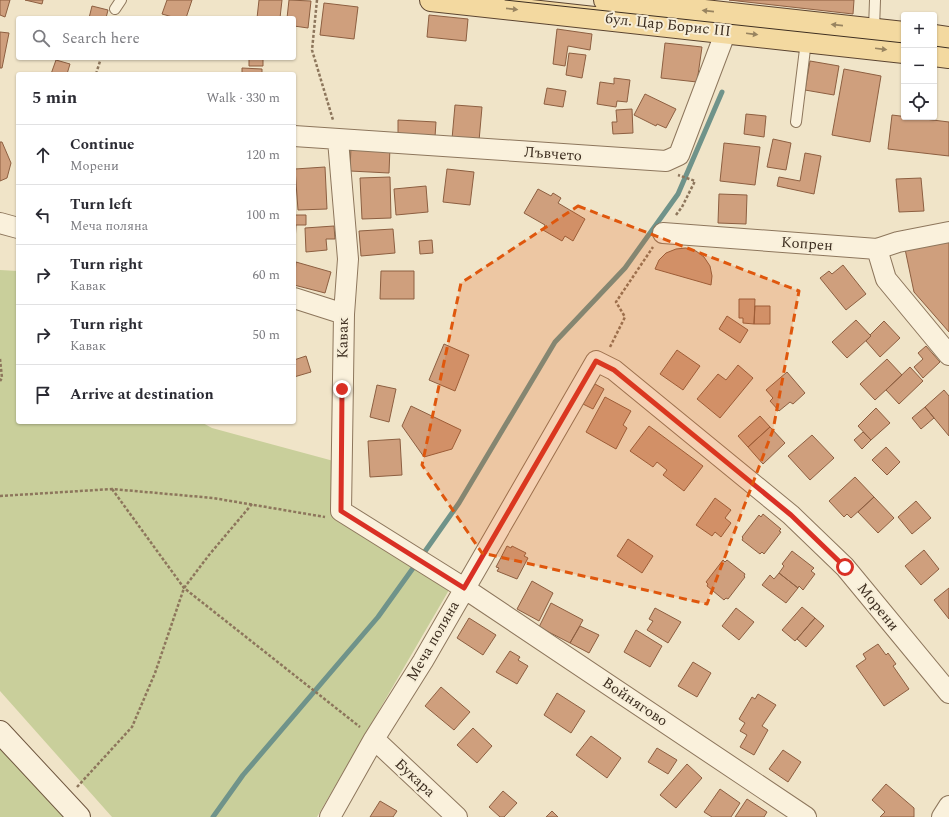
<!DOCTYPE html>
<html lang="en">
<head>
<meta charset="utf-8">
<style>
	:root { --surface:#fff; --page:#f7f7f7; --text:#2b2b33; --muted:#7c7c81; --line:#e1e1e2 }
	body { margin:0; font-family:Spectral,serif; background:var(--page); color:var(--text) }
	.controls { position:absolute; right:12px; top:12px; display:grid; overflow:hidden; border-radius:4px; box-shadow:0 1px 3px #0004 }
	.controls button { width:36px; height:36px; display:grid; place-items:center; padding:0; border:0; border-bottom:1px solid var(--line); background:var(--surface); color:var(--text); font:20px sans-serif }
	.stop { position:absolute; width:12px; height:12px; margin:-9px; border:3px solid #d93025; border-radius:50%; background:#fff }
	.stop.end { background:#d93025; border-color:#fff; box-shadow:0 1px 4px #0008 }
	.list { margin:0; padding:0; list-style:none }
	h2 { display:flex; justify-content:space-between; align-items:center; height:52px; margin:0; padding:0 16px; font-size:17px }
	h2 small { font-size:13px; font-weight:400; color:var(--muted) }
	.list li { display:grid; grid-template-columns:26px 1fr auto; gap:12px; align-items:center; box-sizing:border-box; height:60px; padding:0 16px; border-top:1px solid var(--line) }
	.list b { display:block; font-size:15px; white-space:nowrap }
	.list p { margin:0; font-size:13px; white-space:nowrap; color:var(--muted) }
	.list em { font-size:13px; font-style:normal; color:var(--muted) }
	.icon { flex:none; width:22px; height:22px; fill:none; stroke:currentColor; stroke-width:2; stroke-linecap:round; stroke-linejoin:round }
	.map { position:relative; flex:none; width:949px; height:817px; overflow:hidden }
	.search { position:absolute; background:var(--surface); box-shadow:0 1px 3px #0004; left:16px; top:16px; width:280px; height:44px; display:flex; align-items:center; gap:10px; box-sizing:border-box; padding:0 14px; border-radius:4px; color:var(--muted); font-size:15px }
	.panel { position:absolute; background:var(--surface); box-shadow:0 1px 3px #0004; left:16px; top:72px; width:280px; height:352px; border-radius:4px }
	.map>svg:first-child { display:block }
</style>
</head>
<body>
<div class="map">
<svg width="949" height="817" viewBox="0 0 949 817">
	<rect width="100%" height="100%" fill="#f0e4c8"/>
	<!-- green -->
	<path fill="#c9cf9b" d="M 0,270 L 18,271 L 18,422 L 201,422 L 212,428 L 341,463 L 340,518 L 449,590 L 317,817 L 112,817 L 0,691 Z
		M 0,736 L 74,817 L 0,817 Z"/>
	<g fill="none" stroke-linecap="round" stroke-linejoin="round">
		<!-- stream -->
		<path stroke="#6f938a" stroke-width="5" d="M 421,557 L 459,503 L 555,342 L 625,268 L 678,194 L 722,92
			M 213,817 L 243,775 L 378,617 L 416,564"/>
	</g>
	<!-- building -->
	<path fill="#cf9f7d" stroke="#8d5f41" d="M 0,0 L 10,0 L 5,17 L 0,15 Z
		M 25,0 L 43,0 L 42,4 Z
		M 167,0 L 192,0 L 186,18 L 176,18 L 162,14 Z
		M 259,0 L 282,0 L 280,18 L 257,18 Z
		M 289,0 L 311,1 L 308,28 L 294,26 L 294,18 L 287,18 Z
		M 729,0 L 854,0 L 853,14 Z
		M 324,3 L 358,7 L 354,39 L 320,35 Z
		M 92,6 L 108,10 L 106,18 L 89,18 Z
		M 429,15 L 468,19 L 466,41 L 427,37 Z
		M 557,29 L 592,34 L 590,50 L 568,46 L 565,66 L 553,64 Z
		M 0,32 L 9,33 L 2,68 L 0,68 Z
		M 665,43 L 702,47 L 697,82 L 661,78 Z
		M 569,53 L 586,55 L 582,78 L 566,75 Z
		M 249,58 L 263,58 L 263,66 L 249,66 Z
		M 56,60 L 70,64 L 67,74 L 51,74 Z
		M 810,61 L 839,66 L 834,95 L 805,90 Z
		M 242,68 L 262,69 L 262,74 L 242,74 Z
		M 844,69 L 881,76 L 870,142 L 832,135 Z
		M 614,78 L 630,80 L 627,102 L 617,101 L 616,107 L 597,104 L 600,82 L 614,84 Z
		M 547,88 L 566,91 L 563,107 L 544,104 Z
		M 645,94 L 676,109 L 666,128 L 657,124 L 656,126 L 634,115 Z
		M 455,105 L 482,107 L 479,141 L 452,139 Z
		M 632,109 L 633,133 L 613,134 L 612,122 L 617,122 L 616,110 Z
		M 746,114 L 766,116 L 764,137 L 744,134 Z
		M 892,115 L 949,122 L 949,156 L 888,149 Z
		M 398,120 L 436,122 L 435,137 L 398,135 Z
		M 773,139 L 791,143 L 786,170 L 767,167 Z
		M 0,142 L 2,142 L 11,163 L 7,178 L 0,181 Z
		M 724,143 L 760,147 L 755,185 L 720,181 Z
		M 351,146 L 390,147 L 389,173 L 350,171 Z
		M 805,153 L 821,156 L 814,194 L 777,186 L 779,177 L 800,181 Z
		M 325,167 L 327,209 L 298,210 L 295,169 Z
		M 447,169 L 474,172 L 470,205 L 443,202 Z
		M 390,177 L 391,218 L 362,219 L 360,178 Z
		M 921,178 L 924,211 L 899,212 L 896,179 Z
		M 426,186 L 428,212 L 396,215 L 394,189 Z
		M 538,189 L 551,196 L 553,193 L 561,198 L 558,203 L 585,219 L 573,241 L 565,236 L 562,241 L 543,230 L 545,225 L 524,213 Z
		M 719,194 L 747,195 L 746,224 L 718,223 Z
		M 294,215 L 306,215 L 306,225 L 296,225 L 295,243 Z
		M 334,226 L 335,239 L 326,239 L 327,250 L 306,252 L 305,228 Z
		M 393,229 L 395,253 L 361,256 L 359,231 Z
		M 432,240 L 433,253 L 420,254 L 419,241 Z
		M 949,240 L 949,332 L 914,292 L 905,249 Z
		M 686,248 L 696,251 L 704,257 L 710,266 L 712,276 L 711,285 L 655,269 L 659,260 L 666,253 L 676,249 Z
		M 296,262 L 331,272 L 325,293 L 294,285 Z
		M 843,265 L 866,294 L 846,310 L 820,278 L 829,271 L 832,274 Z
		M 381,271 L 414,271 L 414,299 L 380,299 Z
		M 739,299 L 755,299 L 754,324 L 743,323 L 743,318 L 739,318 Z
		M 755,306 L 770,306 L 770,324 L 754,324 Z
		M 727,316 L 748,330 L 740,343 L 719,329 Z
		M 856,320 L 871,336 L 847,358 L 832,342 Z
		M 884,321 L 900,338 L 880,357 L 866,341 L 871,336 L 870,335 Z
		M 444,344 L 469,355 L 455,391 L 429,380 Z
		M 926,346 L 940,362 L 923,378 L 914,367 L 923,359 L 918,353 Z
		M 677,350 L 700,366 L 683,390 L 660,374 Z
		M 306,356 L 311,372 L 294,377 L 294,360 Z
		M 887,359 L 902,375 L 875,400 L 860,384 Z
		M 738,365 L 753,378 L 720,418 L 697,399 L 718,374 L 726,380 Z
		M 910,367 L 923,381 L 899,404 L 886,390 Z
		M 787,372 L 805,393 L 793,404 L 790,402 L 779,411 L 770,401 L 773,398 L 766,390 Z
		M 595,384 L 604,389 L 593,409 L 583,404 Z
		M 377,385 L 396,389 L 389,422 L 370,417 Z
		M 944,390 L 949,396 L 949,436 L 925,407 Z
		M 605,397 L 631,411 L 623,425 L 627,428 L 616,449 L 586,432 Z
		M 411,406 L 461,430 L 452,449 L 424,457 L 402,426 Z
		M 925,407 L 934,418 L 921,429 L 912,418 Z
		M 876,408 L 890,423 L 871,440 L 858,426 Z
		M 760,416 L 770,427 L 748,447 L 738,436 Z
		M 649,426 L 703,466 L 684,491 L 663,475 L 667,470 L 657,462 L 653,467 L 630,451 Z
		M 770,427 L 785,443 L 763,464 L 748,447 Z
		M 863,432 L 871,440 L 862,449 L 854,440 Z
		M 812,435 L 834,458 L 810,480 L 788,456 Z
		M 400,439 L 402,475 L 370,477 L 368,441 Z
		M 886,447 L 900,462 L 887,475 L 872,460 Z
		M 855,477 L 874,497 L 851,518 L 847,514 L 844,517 L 829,501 Z
		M 874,497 L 894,518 L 878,533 L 858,512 Z
		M 715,498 L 731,510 L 725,518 L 731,523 L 721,537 L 715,532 L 712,536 L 696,525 Z
		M 916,501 L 931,518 L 912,534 L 898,517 Z
		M 763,514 L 781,529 L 779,531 L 781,532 L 764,554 L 762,552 L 760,554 L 742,540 L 743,538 L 742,537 L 759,515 L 761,517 Z
		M 628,539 L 653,556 L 642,573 L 617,556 Z
		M 507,546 L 511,548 L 512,546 L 526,553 L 524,556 L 528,558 L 517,579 L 497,571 L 499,568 L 496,567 Z
		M 924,550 L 939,569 L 921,585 L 905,566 Z
		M 792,551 L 814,568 L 811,571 L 815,574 L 803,590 L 799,586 L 798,588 L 779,573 L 784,566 L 782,564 Z
		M 723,560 L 725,562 L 727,560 L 745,574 L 744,576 L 745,577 L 728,599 L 726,598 L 724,600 L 707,586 L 708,584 L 706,582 Z
		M 779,573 L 798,588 L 786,603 L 762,585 L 770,575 L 774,579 Z
		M 532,581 L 553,593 L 539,621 L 517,609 Z
		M 949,588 L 949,619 L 934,600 Z
		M 551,603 L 583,620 L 570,643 L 539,627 Z
		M 802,607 L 815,618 L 795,641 L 782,630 Z
		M 655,608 L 681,622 L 668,643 L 647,630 L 653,621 L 649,619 Z
		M 736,608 L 754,622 L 739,640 L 722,626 Z
		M 469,618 L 496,635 L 483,655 L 457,638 Z
		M 815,618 L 824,626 L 806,647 L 797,639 Z
		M 580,626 L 599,635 L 589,653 L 570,643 Z
		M 636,630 L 662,646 L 650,667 L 624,652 Z
		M 878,644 L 886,655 L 888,653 L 896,664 L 893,666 L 909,689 L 884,706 L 856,666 L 866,659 L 863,654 Z
		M 510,651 L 520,657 L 518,660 L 528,666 L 517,684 L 496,672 Z
		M 693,662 L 711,673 L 697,697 L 678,686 Z
		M 441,687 L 470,712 L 454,730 L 425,706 Z
		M 557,693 L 585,711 L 571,733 L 544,715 Z
		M 758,694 L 776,705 L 762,726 L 768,730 L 754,755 L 740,747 L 747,735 L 740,731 L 745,723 L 739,719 L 752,697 L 755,699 Z
		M 473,728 L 492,746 L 477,763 L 457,745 Z
		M 591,736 L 621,758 L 607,778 L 576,755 Z
		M 657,748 L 677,760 L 668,774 L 648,762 Z
		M 783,750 L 801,762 L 788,782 L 769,769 Z
		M 687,764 L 702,778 L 676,808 L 660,795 Z
		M 886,784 L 914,808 L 914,817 L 880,817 L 885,812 L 872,800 Z
		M 720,789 L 740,803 L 731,817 L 712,817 L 704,812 Z
		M 503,791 L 517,803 L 504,817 L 500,817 L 489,807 Z
		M 747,799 L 767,812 L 764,817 L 735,817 Z
		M 380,801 L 397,811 L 393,817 L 370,817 Z
		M 552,811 L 558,817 L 546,817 Z"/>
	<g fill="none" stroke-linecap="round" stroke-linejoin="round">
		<defs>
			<path id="service" d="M 115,9 L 121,0
				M 874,29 L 875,0
				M 796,122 L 806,41"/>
			<path id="minor" d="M 294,136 L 666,161 L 679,155 L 726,31
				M 338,140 L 348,259 L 344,314 L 341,511 L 464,588 L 806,817
				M 0,223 L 18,228
				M 663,233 L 877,249 L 898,242 L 949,232
				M 877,249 L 886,279 L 949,355
				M 294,298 L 344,314
				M 374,739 L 457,817
				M 330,817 L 374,739 L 423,661 L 596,361 L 614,370 L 791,515 L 845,567 L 949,693
				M 942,817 L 949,806"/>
			<path id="secondary" d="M 0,732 L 79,817"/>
			<path id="primary" d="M 431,0 L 904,52
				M 605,0 L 904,33
				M 934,36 L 949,38
				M 934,55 L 949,57"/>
		</defs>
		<!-- service casing -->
		<use href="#service" stroke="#8d765c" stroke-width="12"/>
		<!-- minor casing -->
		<use href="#minor" stroke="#8d765c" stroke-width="22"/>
		<!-- secondary casing -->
		<use href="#secondary" stroke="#6f573f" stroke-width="24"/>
		<!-- primary casing -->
		<use href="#primary" stroke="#5b4430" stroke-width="24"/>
		<!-- path -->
		<path stroke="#8d765c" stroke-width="2.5" stroke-dasharray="3 2" stroke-linecap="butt" d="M 317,0 L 312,50 L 333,120
			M 96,74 L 101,58
			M 676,215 L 682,207 L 695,181 L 678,175
			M 610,347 L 625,317 L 616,302 L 653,247
			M 0,359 L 2,378 L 0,381
			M 112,489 L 184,588 L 360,727
			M 0,496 L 112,489 L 213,498 L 325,517
			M 77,787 L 132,727 L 155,673 L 184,588 L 209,555 L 252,504"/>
		<!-- service -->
		<use href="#service" stroke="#faf1dc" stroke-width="10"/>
		<!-- minor -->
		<use href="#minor" stroke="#faf1dc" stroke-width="20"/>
		<!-- secondary -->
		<use href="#secondary" stroke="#faf1dc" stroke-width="22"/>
		<!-- primary -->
		<use href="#primary" stroke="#f3d9a0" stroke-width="22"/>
		<!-- tram -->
		<path stroke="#3d2e20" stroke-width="1" d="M 505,0 L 904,43
			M 934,46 L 949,48"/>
	</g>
	<!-- one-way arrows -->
	<defs><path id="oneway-solid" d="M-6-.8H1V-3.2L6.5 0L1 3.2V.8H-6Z"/></defs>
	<g fill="#988460">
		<use href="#oneway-solid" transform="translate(512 9) rotate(6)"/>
		<use href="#oneway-solid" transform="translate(708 11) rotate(-174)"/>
		<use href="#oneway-solid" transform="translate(837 25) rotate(-174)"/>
		<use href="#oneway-solid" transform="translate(752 34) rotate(7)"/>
		<use href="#oneway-solid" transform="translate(881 49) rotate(7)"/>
	</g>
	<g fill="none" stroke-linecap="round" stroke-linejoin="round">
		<!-- route -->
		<path stroke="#d93025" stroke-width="5" d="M 342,389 L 341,511 L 464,588 L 596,361 L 614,370 L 791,515 L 845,567"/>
	</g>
	<!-- marked area -->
	<path fill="#df570d" fill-opacity="0.2" stroke="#df570d" stroke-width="3" stroke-dasharray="8 5" stroke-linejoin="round" d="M 578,206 L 799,291 L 773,430 L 707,604 L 482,553 L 422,465 L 461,283 Z"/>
	<g text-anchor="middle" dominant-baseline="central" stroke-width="4" stroke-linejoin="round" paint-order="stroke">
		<!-- street labels -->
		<g font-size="15" fill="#3d2e20" stroke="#f7eed8">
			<text transform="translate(668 25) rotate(6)">бул. Цар Борис III</text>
			<text transform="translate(553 154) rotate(4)">Лъвчето</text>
			<text transform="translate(807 244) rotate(4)">Копрен</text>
			<text transform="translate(343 338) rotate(-89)">Кавак</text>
			<text transform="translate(878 607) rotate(51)">Морени</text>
			<text transform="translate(433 641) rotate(-60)">Меча поляна</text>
			<text transform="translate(635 702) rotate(34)">Войнягово</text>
			<text transform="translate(415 778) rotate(43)">Букара</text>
		</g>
	</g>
</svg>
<div class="controls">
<button>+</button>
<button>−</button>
<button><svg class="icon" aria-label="locate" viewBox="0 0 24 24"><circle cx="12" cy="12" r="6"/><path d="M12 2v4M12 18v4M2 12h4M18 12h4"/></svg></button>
</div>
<div class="stop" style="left:845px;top:567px"></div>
<div class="stop end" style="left:342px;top:389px"></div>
<div class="search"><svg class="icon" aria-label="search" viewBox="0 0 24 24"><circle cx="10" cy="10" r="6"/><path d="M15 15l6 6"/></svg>Search here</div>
<section class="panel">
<h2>5 min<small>Walk · 330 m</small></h2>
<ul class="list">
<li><svg class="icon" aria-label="ahead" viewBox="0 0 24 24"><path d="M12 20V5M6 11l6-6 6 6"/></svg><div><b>Continue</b><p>Морени</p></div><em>120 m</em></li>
<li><svg class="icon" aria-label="left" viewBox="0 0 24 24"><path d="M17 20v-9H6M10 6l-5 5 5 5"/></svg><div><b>Turn left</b><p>Меча поляна</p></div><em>100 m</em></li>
<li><svg class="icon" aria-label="right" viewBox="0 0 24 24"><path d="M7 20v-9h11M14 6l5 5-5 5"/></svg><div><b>Turn right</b><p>Кавак</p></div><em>60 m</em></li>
<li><svg class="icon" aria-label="right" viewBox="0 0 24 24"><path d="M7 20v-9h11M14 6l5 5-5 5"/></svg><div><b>Turn right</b><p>Кавак</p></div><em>50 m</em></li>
<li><svg class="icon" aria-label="arrive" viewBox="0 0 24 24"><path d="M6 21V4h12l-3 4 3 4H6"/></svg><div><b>Arrive at destination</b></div></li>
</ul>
</section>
</div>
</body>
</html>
